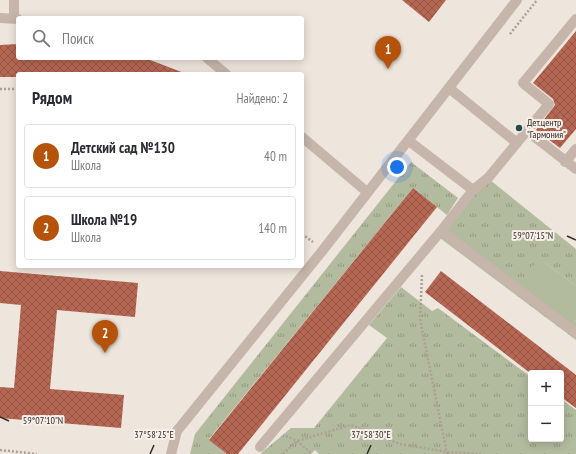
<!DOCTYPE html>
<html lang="ru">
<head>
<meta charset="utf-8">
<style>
	:root { --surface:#fff; --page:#f2f2f3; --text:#2b2b33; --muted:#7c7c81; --line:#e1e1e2; --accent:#b45309 }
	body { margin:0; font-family:"PT Sans Narrow",sans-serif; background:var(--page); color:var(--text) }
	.controls { position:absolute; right:12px; bottom:12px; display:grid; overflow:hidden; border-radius:4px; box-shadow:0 2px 10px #0003 }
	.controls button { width:36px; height:36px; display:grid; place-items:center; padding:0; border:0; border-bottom:1px solid var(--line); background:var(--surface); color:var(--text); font:20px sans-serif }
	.you { position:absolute; left:397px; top:167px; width:14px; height:14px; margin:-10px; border:3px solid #fff; border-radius:50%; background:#1a73e8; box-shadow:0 0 0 6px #1a73e833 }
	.badge { display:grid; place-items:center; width:26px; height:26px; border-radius:50%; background:var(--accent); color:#fff; font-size:13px; font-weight:700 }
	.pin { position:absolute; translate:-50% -33px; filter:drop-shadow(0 1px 2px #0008) }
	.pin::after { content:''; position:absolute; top:21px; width:14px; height:12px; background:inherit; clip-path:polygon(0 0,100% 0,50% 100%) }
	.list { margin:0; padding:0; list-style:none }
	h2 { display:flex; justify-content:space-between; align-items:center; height:52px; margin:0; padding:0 16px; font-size:17px }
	h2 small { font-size:13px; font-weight:400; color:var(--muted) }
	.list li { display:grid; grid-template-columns:26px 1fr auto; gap:12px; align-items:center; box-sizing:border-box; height:64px; margin:0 8px 8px; padding:0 8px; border:1px solid var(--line); border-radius:4px }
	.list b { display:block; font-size:15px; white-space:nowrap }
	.list p { margin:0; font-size:13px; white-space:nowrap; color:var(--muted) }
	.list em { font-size:13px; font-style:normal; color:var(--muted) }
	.icon { flex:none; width:22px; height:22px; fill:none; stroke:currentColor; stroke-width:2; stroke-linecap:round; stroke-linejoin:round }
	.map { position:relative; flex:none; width:576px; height:454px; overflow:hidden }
	.search { position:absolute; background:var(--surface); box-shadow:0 2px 10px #0003; left:16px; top:16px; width:288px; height:44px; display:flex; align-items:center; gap:10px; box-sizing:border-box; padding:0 14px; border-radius:4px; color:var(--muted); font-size:15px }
	.panel { position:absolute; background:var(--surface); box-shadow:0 2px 10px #0003; left:16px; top:72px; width:288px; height:196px; border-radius:4px }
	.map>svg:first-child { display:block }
</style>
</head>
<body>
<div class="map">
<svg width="576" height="454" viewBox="0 0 576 454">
	<defs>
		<pattern id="grass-tufts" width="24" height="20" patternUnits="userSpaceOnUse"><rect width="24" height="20" fill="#b3bb9e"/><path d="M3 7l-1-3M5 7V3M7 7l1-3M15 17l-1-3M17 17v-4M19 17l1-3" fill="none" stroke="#929881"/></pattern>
		<pattern id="building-cross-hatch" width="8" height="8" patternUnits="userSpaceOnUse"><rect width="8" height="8" fill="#b66753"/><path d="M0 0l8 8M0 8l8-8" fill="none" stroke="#955545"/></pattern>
	</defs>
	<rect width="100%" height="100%" fill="#eee5dc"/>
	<!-- grass -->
	<path fill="url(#grass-tufts)" d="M 411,162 L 458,198 L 447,215 L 413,188 L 209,439 L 227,454 L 190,454 L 195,434 Z
		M 490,180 L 576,249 L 576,286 L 544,262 L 573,323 L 576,320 L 576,340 L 440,238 L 470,199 Z
		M 401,287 L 432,311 L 438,308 L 531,377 L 531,439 L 561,439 L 561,399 L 576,410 L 576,454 L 319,454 L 315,450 L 311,454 L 260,454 L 291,428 L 314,428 L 387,338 L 369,325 Z"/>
	<!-- pitch -->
	<path fill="#b3bb9e" d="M 544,262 L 576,286 L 576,320 L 573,323 L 562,322 L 522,290 C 521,275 529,264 544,262 Z"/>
	<!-- building -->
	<path fill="url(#building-cross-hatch)" d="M 402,0 L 446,0 L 429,22 Z
		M 576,31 L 576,129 L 560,148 L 536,130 L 555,105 L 553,99 L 533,83 Z
		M 18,44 L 18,58 L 145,58 L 184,73 L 18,74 L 18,77 L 0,77 L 0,45 Z
		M 413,188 L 437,207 L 238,454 L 227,454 L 209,440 Z
		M 0,271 L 138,283 L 135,317 L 57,310 L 50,389 L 124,395 L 121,428 L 0,418 L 0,387 L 14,388 L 21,305 L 0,303 Z
		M 441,271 L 576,375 L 576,408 L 561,397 L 561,373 L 530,373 L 425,292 Z"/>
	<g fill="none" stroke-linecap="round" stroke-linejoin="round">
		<!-- path -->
		<path stroke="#b09f94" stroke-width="2.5" stroke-dasharray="2 2" stroke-linecap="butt" d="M 510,34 L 537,0
			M 0,89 L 18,89
			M 302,234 L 313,242
			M 422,275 L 420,319 L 447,454
			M 286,436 L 297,441 L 312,454
			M 0,450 L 37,454
			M 283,454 L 297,441 L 351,425 L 400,444 L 447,452 L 481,454"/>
		<!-- minor -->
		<path stroke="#c5b5aa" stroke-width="10" d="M 14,0 L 14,18
			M 0,18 L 18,19
			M 207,58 L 226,74
			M 449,88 L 517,143
			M 527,131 L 576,169
			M 302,137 L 367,192
			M 409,141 L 473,190 L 441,231 L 576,333
			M 565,162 L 576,149
			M 473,190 L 488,178 L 549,104 L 523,83 L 576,19
			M 260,447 L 441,231
			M 171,454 L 177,431 L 323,250 L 517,0"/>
	</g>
	<!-- ticks -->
	<path fill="none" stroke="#332b28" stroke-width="1.5" d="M 567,236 L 576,240M 0,417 L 9,421M 150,454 L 154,445M 367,454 L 371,445"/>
	<!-- markers -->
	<circle fill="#234e4f" stroke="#f7efe8" stroke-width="1.5" cx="519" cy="128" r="4"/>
	<g text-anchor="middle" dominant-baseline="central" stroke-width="4" stroke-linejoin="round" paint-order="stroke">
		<!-- poi labels -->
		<g font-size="10" fill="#332b28" stroke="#f7efe8" text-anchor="start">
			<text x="527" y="122">Дет.центр<tspan x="527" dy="12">"Гармония"</tspan></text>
		</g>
	</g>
	<g font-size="10" text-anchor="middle" fill="#332b28" stroke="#f7efe8" stroke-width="4" stroke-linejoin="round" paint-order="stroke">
		<text x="533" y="239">59°07'15"N</text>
		<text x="43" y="424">59°07'10"N</text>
		<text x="154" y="438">37°58'25"E</text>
		<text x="371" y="438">37°58'30"E</text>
	</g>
</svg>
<div class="controls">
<button>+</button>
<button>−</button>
</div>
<div class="you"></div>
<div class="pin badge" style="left:388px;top:69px">1</div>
<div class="pin badge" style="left:105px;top:353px">2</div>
<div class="search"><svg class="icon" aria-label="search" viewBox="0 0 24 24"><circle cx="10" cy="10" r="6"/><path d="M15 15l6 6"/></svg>Поиск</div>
<section class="panel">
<h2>Рядом<small>Найдено: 2</small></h2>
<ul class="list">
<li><span class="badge">1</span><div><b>Детский сад №130</b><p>Школа</p></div><em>40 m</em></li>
<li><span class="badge">2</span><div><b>Школа №19</b><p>Школа</p></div><em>140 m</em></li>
</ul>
</section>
</div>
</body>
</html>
